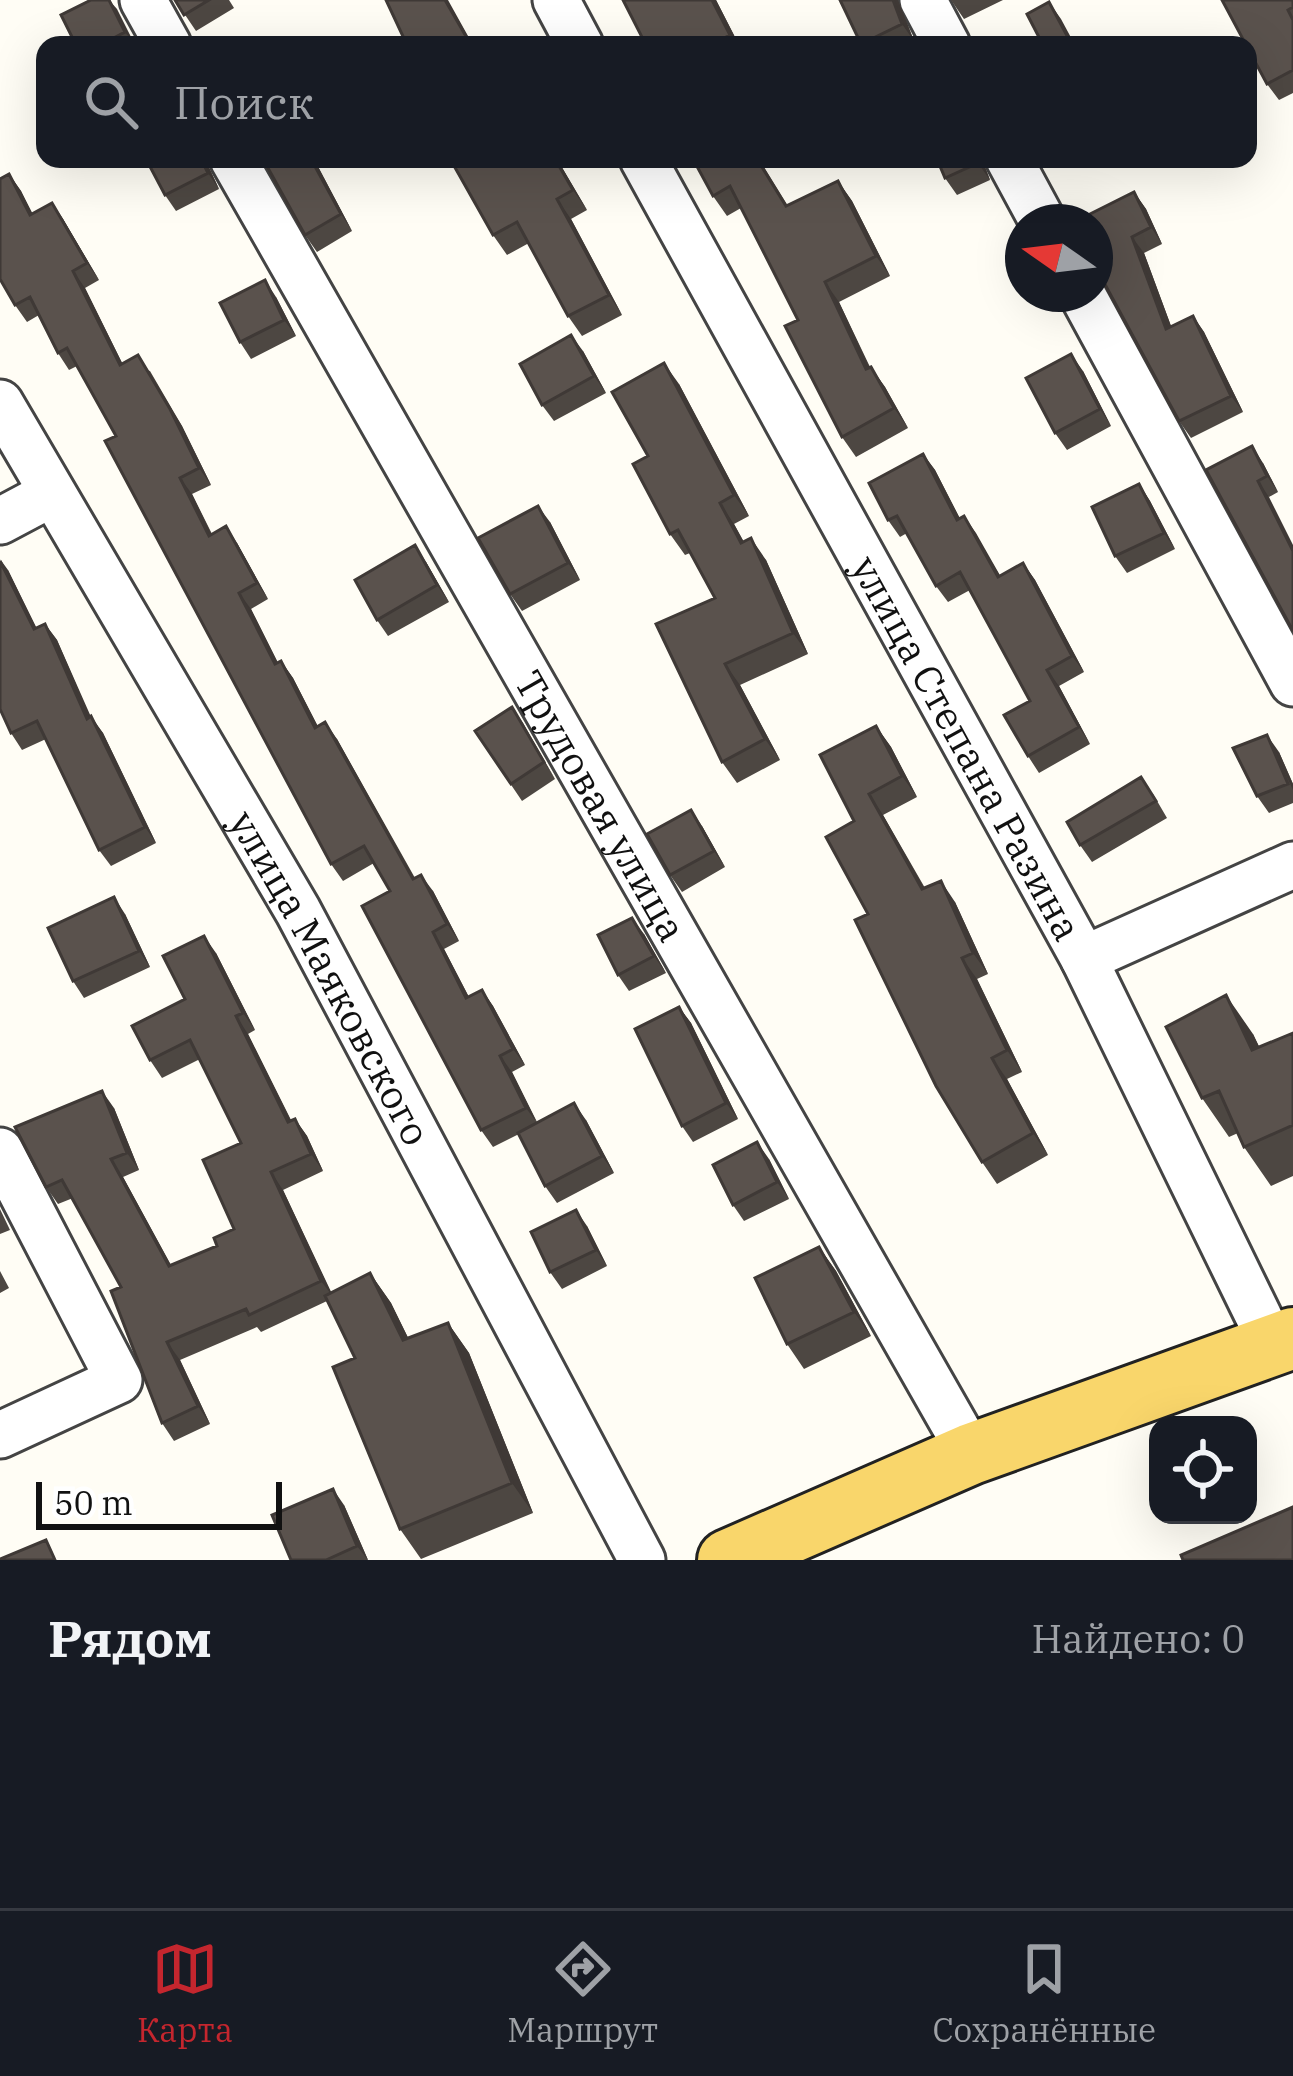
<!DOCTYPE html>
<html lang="ru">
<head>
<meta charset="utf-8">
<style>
	:root { --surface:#171b24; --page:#242831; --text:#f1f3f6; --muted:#9ea1a6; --line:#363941; --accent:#c4262e }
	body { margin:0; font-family:"IBM Plex Serif",serif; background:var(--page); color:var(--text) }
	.controls { position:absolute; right:36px; bottom:36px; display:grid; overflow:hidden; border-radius:24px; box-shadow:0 12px 48px #0002 }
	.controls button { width:108px; height:108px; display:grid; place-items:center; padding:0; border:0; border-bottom:3px solid var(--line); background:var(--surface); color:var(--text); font:60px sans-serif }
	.compass { position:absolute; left:1005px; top:204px; width:108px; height:108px; border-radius:50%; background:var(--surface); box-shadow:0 12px 48px #0002; rotate:284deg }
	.scale { position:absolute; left:36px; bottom:30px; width:246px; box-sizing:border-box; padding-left:12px; border:6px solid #111; border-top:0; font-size:33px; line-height:42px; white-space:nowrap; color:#111; -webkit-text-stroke:9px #fff; paint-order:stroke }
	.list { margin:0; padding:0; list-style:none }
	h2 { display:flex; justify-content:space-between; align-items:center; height:156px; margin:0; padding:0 48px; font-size:51px }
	h2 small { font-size:39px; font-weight:400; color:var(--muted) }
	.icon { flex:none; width:66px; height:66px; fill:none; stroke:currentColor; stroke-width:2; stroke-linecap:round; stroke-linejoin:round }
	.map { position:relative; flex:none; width:1293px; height:1560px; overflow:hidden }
	.search { position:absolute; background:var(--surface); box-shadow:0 12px 48px #0002; left:36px; right:36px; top:36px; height:132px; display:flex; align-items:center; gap:30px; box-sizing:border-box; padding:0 42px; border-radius:24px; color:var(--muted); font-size:45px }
	.sheet { height:348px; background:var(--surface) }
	nav { display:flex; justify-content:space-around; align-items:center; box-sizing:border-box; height:168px; border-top:3px solid var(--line); background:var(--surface); font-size:33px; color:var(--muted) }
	nav a { display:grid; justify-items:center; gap:6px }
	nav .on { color:var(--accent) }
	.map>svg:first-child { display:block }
</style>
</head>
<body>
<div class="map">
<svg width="1293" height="1560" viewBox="0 0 1293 1560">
	<rect width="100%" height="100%" fill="#fffdf5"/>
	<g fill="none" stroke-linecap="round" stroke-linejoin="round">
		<defs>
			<g id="minor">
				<path d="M 143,0 L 168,45"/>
				<path d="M 556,0 L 580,45"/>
				<path d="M 923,0 L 947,45"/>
				<path id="s1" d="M 233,159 L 971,1454"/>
				<path id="s2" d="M 643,159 L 1084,959 L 1273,1346"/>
				<path d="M 1009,159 L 1043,222"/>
				<path d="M 1082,294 L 1293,683"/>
				<path id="s3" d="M 0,403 L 298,911 L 642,1560"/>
				<path d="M 0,521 L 49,495"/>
				<path d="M 1084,959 L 1293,865"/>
				<path d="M 0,1151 L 119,1380 L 0,1435"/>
			</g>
			<path id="major" d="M 728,1560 L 971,1454 L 1293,1338"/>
		</defs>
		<!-- minor casing -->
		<use href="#minor" stroke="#444" stroke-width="51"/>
		<!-- major casing -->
		<use href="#major" stroke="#222" stroke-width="66"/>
		<!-- minor -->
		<use href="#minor" stroke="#fff" stroke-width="45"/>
		<!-- major -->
		<use href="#major" stroke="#f9d66b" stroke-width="60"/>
	</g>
	<!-- wall -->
	<path fill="#4d4742" d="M 91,0 L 110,0 L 135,45 L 76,45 Z
		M 175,0 L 229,0 L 234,8 L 196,31 Z
		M 716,0 L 739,45 L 646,45 Z
		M 840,0 L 898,0 L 914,41 L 905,45 L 862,45 Z
		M 951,0 L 1003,0 L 964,19 Z
		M 1222,0 L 1293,0 L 1293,93 L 1279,100 L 1267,84 Z
		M 146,159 L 205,159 L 219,189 L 176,211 L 165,195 Z
		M 263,159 L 314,159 L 352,231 L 317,252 L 305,235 Z
		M 461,159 L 557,159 L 587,210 L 571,219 L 622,315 L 582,336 L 568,316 L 529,243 L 507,255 L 493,235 Z
		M 693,159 L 759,159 L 788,206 L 838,181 L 852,201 L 890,276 L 839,302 L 870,367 L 885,387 L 908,428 L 856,457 L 842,437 L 798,320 L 741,208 L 727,216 L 713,196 Z
		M 982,159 L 990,180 L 957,195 L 945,178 Z
		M 1039,159 L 1059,159 L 1044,166 Z
		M 9,174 L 21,191 L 32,214 L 52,203 L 63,219 L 99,280 L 85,288 L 122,363 L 150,371 L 182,426 L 211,485 L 192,494 L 212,534 L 237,543 L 268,599 L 251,609 L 278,663 L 281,661 L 293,678 L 318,727 L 337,739 L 415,878 L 433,891 L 459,941 L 444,949 L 469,997 L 482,990 L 493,1006 L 525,1065 L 512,1072 L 537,1123 L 586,1120 L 614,1173 L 557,1203 L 545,1186 L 519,1134 L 493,1147 L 481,1130 L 390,891 L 374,863 L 343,881 L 331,864 L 116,436 L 77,366 L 69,370 L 58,353 L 39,315 L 27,322 L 15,305 Z
		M 1134,192 L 1146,209 L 1162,244 L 1144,253 L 1171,326 L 1193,316 L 1204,332 L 1243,412 L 1191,438 L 1179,421 L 1102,278 L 1095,274 L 1095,222 Z
		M 276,297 L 296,336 L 251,359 L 240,342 Z
		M 583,351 L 606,393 L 554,421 L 542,405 Z
		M 1083,371 L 1111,426 L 1067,450 L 1055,433 Z
		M 679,384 L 749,516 L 734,524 L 744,542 L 766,560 L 808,654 L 740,685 L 780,760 L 737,783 L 722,762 L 715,598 L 690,553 L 685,555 L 670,534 L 648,456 Z
		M 923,454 L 935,470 L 960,519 L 964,516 L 1000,576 L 1023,563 L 1035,580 L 1084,672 L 1059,686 L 1090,744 L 1039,773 L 1028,756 L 1030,701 L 970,590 L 948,602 L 936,586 L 907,533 L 900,537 L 888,520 Z
		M 1263,463 L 1278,492 L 1269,497 L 1206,470 Z
		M 1139,484 L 1150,501 L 1175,549 L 1127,573 L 1115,556 Z
		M 550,522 L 580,580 L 522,611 L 510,594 Z
		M 426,562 L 449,602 L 388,636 L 377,620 Z
		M 8,570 L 36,628 L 45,624 L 57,640 L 90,717 L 103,733 L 156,843 L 111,866 L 99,850 L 46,739 L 22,750 L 11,733 Z
		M 512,707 L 555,779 L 522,801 L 475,731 Z
		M 876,726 L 891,747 L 917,797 L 883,815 L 925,888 L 955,902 L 988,974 L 977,979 L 1022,1072 L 1007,1079 L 1048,1155 L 997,1184 L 982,1162 L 868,914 L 854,821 Z
		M 1279,752 L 1293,784 L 1293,803 L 1269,813 L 1257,796 Z
		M 1153,794 L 1167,818 L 1092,862 L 1080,845 Z
		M 702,826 L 725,867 L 682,892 L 670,875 Z
		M 125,914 L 150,967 L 84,998 L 73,981 Z
		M 644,934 L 666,973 L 629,991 L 618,975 Z
		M 216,953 L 255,1030 L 248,1034 L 291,1120 L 295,1119 L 307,1136 L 323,1171 L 283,1190 L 331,1293 L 370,1273 L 391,1303 L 408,1338 L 448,1323 L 469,1353 L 533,1513 L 421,1559 L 400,1529 L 355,1358 L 327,1301 L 261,1332 L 257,1327 L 180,1360 L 210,1424 L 174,1441 L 162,1423 L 121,1287 L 73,1198 L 58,1204 L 46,1187 L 114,1108 L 139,1170 L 123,1177 L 171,1265 L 217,1246 L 234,1229 L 241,1143 L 200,1059 L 162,1078 L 150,1060 L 185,999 Z
		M 679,1007 L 691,1023 L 738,1119 L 693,1142 L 682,1126 Z
		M 1293,1033 L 1293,1176 L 1271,1186 L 1244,1147 L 1238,1133 L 1229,1137 L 1202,1098 L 1253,1034 L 1259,1047 Z
		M 769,1159 L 789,1199 L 744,1221 L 733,1205 Z
		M 0,1209 L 10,1230 L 0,1234 Z
		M 587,1226 L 607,1266 L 562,1289 L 550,1272 Z
		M 819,1247 L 836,1271 L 871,1336 L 804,1369 L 787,1344 Z
		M 0,1271 L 9,1288 L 0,1293 Z
		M 344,1505 L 368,1560 L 291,1560 Z"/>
	<!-- shaded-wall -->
	<path fill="#3f3936" d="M 109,0 L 117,9 L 135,45 L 125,32 Z
		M 445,0 L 448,0 L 473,45 L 471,45 Z
		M 712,0 L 716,0 L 739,45 L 730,35 Z
		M 893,0 L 898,0 L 914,41 L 902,24 Z
		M 1049,2 L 1061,19 L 1075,45 L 1072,45 Z
		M 201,159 L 205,159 L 219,189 L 208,173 Z
		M 311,159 L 314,159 L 352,231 L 341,214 Z
		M 555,159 L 557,159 L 587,210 L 573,190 Z
		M 976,159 L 982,159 L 990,180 L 978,163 Z
		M 9,174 L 21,191 L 42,232 L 30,215 Z
		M 838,181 L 852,201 L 890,276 L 876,256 Z
		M 1134,192 L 1146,209 L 1162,244 L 1151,227 Z
		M 557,199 L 571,219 L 622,315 L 609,295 Z
		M 52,203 L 63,219 L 99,280 L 87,263 Z
		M 1132,237 L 1144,253 L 1178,345 L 1166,329 Z
		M 73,271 L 85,288 L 131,381 L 120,365 Z
		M 265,280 L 276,297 L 296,336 L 284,320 Z
		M 825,282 L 839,302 L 880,390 L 866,369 Z
		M 1193,316 L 1204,332 L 1243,412 L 1231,396 Z
		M 571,335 L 583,351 L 606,393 L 594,376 Z
		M 1071,354 L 1083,371 L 1111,426 L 1100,409 Z
		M 138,355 L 182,426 L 211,485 L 199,468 Z
		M 664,363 L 679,384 L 749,516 L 734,495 Z
		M 871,367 L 885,387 L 908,428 L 894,408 Z
		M 1252,446 L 1263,463 L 1278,492 L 1267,476 Z
		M 923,454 L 935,470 L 969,536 L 957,520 Z
		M 180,478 L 192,494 L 220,552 L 209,536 Z
		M 1258,481 L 1269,497 L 1293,545 L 1293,551 Z
		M 1139,484 L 1150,501 L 1175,549 L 1164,533 Z
		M 720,503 L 734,524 L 756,565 L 741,543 Z
		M 538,506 L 550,522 L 580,580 L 568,563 Z
		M 964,516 L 976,533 L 1010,593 L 998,577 Z
		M 226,526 L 237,543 L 268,599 L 257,583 Z
		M 751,538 L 766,560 L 808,654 L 793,633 Z
		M 415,545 L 426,562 L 449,602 L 437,585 Z
		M 0,559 L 8,570 L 45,645 L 34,629 Z
		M 1023,563 L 1035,580 L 1084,672 L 1072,656 Z
		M 239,593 L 251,609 L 287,681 L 275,664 Z
		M 45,624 L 57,640 L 99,735 L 87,719 Z
		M 281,661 L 293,678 L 327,744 L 315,728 Z
		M 725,664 L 740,685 L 780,760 L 765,739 Z
		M 1047,670 L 1059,686 L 1090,744 L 1079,727 Z
		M 512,707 L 523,723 L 555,779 L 544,762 Z
		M 91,716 L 103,733 L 156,843 L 145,827 Z
		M 325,722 L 337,739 L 424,896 L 413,879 Z
		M 876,726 L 891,747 L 917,797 L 902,776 Z
		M 1267,735 L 1279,752 L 1293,784 L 1293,790 Z
		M 869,794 L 883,815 L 937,911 L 922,889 Z
		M 691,810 L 702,826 L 725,867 L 714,851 Z
		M 421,875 L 433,891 L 459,941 L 447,924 Z
		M 941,881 L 955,902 L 988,974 L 973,953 Z
		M 114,897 L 125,914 L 150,967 L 139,951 Z
		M 632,918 L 644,934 L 666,973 L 654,956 Z
		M 433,932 L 444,949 L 478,1015 L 466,998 Z
		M 204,936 L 216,953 L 255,1030 L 243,1013 Z
		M 962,958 L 977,979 L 1022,1072 L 1007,1050 Z
		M 482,990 L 493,1006 L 525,1065 L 513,1049 Z
		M 1226,995 L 1253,1034 L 1280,1089 L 1252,1050 Z
		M 679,1007 L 691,1023 L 738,1119 L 726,1103 Z
		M 236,1016 L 248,1034 L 300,1139 L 288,1122 Z
		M 500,1056 L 512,1072 L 538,1124 L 526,1108 Z
		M 992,1058 L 1007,1079 L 1048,1155 L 1033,1133 Z
		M 102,1091 L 114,1108 L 139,1170 L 127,1153 Z
		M 574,1103 L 586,1120 L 614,1173 L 602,1156 Z
		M 295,1119 L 307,1136 L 323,1171 L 311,1154 Z
		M 757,1142 L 769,1159 L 789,1199 L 777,1182 Z
		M 111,1159 L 123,1177 L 181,1284 L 169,1266 Z
		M 271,1172 L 283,1190 L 334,1298 L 321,1281 Z
		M 576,1210 L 587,1226 L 607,1266 L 596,1250 Z
		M 819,1247 L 836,1271 L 871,1336 L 854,1312 Z
		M 370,1273 L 391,1303 L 424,1370 L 403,1340 Z
		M 448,1323 L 469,1353 L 533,1513 L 512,1483 Z
		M 167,1342 L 180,1360 L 210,1424 L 198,1406 Z
		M 333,1489 L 344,1505 L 368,1560 L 357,1546 Z"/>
	<!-- building -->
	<path fill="#5a524d" stroke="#3f3936" stroke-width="3" d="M 91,0 L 109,0 L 125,32 L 100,45 L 76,45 L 61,15 Z
		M 175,0 L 209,0 L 184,15 Z
		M 386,0 L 445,0 L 471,45 L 407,45 Z
		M 623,0 L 712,0 L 730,35 L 710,45 L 646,45 Z
		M 840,0 L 893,0 L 902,24 L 861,44 Z
		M 1222,0 L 1293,0 L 1293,7 L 1288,10 L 1293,20 L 1293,70 L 1267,84 Z
		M 1049,2 L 1072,45 L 1043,45 L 1027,14 Z
		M 146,159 L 201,159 L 208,173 L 165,195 Z
		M 263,159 L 311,159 L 341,214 L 305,235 Z
		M 461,159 L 555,159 L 573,190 L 557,199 L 609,295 L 568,316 L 517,222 L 493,235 L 453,164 Z
		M 693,159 L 757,159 L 786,206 L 838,181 L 876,256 L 825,282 L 866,369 L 871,367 L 894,408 L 842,437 L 785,326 L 798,320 L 730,186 L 713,196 Z
		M 937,159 L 976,159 L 978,163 L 945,178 Z
		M 9,174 L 30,215 L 52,203 L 87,263 L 73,271 L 120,365 L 138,355 L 170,409 L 199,468 L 180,478 L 209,536 L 226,526 L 257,583 L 239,593 L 275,664 L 281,661 L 315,728 L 325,722 L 413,879 L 421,875 L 447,924 L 433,932 L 466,998 L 482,990 L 513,1049 L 500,1056 L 526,1108 L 481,1130 L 362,906 L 390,891 L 364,846 L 331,864 L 105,441 L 116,436 L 67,348 L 58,353 L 30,297 L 15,305 L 0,279 L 0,179 Z
		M 1134,192 L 1151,227 L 1132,237 L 1166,329 L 1193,316 L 1231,396 L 1179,421 L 1095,266 L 1095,222 L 1074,222 Z
		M 265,280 L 284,320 L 240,342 L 220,303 Z
		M 571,335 L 594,376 L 542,405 L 520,364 Z
		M 1071,354 L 1100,409 L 1055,433 L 1026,378 Z
		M 664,363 L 734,495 L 720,503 L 741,543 L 751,538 L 793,633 L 725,664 L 765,739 L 722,762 L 656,624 L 715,598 L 678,530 L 670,534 L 633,464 L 648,456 L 612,392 Z
		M 1252,446 L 1267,476 L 1258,481 L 1293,551 L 1293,631 L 1206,470 Z
		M 923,454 L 957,520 L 964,516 L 998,577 L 1023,563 L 1072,656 L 1047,670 L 1079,727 L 1028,756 L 1004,715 L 1030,701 L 960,572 L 936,586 L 897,516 L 888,520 L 869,483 Z
		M 1139,484 L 1164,533 L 1115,556 L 1092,507 Z
		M 538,506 L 568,563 L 510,594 L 478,538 Z
		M 415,545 L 437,585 L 377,620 L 355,580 Z
		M 0,561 L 34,629 L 45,624 L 87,719 L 91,716 L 145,827 L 99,850 L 37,721 L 11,733 L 0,709 Z
		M 512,707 L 544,762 L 511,784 L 475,731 Z
		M 876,726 L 902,776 L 869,794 L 922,889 L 941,881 L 973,953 L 962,958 L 1007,1050 L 992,1058 L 1033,1133 L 982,1162 L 936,1086 L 855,920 L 868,914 L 826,837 L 854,821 L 820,755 Z
		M 1267,735 L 1288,784 L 1257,796 L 1233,748 Z
		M 1141,777 L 1156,801 L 1080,845 L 1067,822 Z
		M 691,810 L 714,851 L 670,875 L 647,834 Z
		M 114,897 L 139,951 L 73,981 L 48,928 Z
		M 632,918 L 654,956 L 618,975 L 598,935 Z
		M 204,936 L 243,1013 L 236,1016 L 288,1122 L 295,1119 L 311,1154 L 271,1172 L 321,1281 L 249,1315 L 246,1309 L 167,1342 L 198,1406 L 162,1423 L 111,1291 L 121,1287 L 62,1180 L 46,1187 L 15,1127 L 102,1091 L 127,1153 L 111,1159 L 169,1266 L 217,1246 L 214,1238 L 234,1229 L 203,1160 L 241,1143 L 190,1040 L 150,1060 L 132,1026 L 185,999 L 163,956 Z
		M 1226,995 L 1252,1050 L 1293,1033 L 1293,1125 L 1244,1147 L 1219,1091 L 1202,1098 L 1166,1027 Z
		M 679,1007 L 726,1103 L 682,1126 L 635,1029 Z
		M 574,1103 L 602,1156 L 545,1186 L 518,1133 Z
		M 757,1142 L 777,1182 L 733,1205 L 713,1165 Z
		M 576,1210 L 596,1250 L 550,1272 L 531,1232 Z
		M 819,1247 L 854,1312 L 787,1344 L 755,1278 Z
		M 370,1273 L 403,1340 L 448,1323 L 512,1483 L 400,1529 L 333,1367 L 355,1358 L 325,1296 Z
		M 333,1489 L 357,1546 L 326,1560 L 291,1560 L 272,1515 Z
		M 1293,1507 L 1293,1560 L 1183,1560 L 1181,1555 Z
		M 46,1540 L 55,1560 L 0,1560 L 0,1559 Z"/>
	<g text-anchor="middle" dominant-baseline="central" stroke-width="12" stroke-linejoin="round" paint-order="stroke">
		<!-- street labels -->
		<g font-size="39" fill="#111" stroke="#fff">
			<text stroke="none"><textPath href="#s2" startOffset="672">улица Степана Разина</textPath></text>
			<text stroke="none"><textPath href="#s1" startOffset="744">Трудовая улица</textPath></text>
			<text stroke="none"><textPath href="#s3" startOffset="663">улица Маяковского</textPath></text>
		</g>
	</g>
</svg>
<div class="controls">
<button><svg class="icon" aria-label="locate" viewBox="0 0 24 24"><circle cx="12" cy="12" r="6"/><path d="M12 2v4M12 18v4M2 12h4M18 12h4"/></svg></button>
</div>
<svg class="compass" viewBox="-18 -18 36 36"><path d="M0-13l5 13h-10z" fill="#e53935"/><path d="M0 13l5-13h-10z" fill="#9ea1a6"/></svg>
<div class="scale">50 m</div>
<div class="search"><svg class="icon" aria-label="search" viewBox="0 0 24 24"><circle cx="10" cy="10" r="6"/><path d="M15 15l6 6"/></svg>Поиск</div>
</div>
<section class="sheet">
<h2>Рядом<small>Найдено: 0</small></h2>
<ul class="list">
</ul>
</section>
<nav>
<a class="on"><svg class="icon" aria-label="map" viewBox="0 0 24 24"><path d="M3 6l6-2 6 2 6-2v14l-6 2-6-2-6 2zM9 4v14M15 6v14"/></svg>Карта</a>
<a><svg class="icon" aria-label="directions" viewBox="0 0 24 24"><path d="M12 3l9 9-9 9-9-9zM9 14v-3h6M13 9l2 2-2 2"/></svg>Маршрут</a>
<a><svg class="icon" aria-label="saved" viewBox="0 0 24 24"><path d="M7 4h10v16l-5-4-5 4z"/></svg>Сохранённые</a>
</nav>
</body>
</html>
